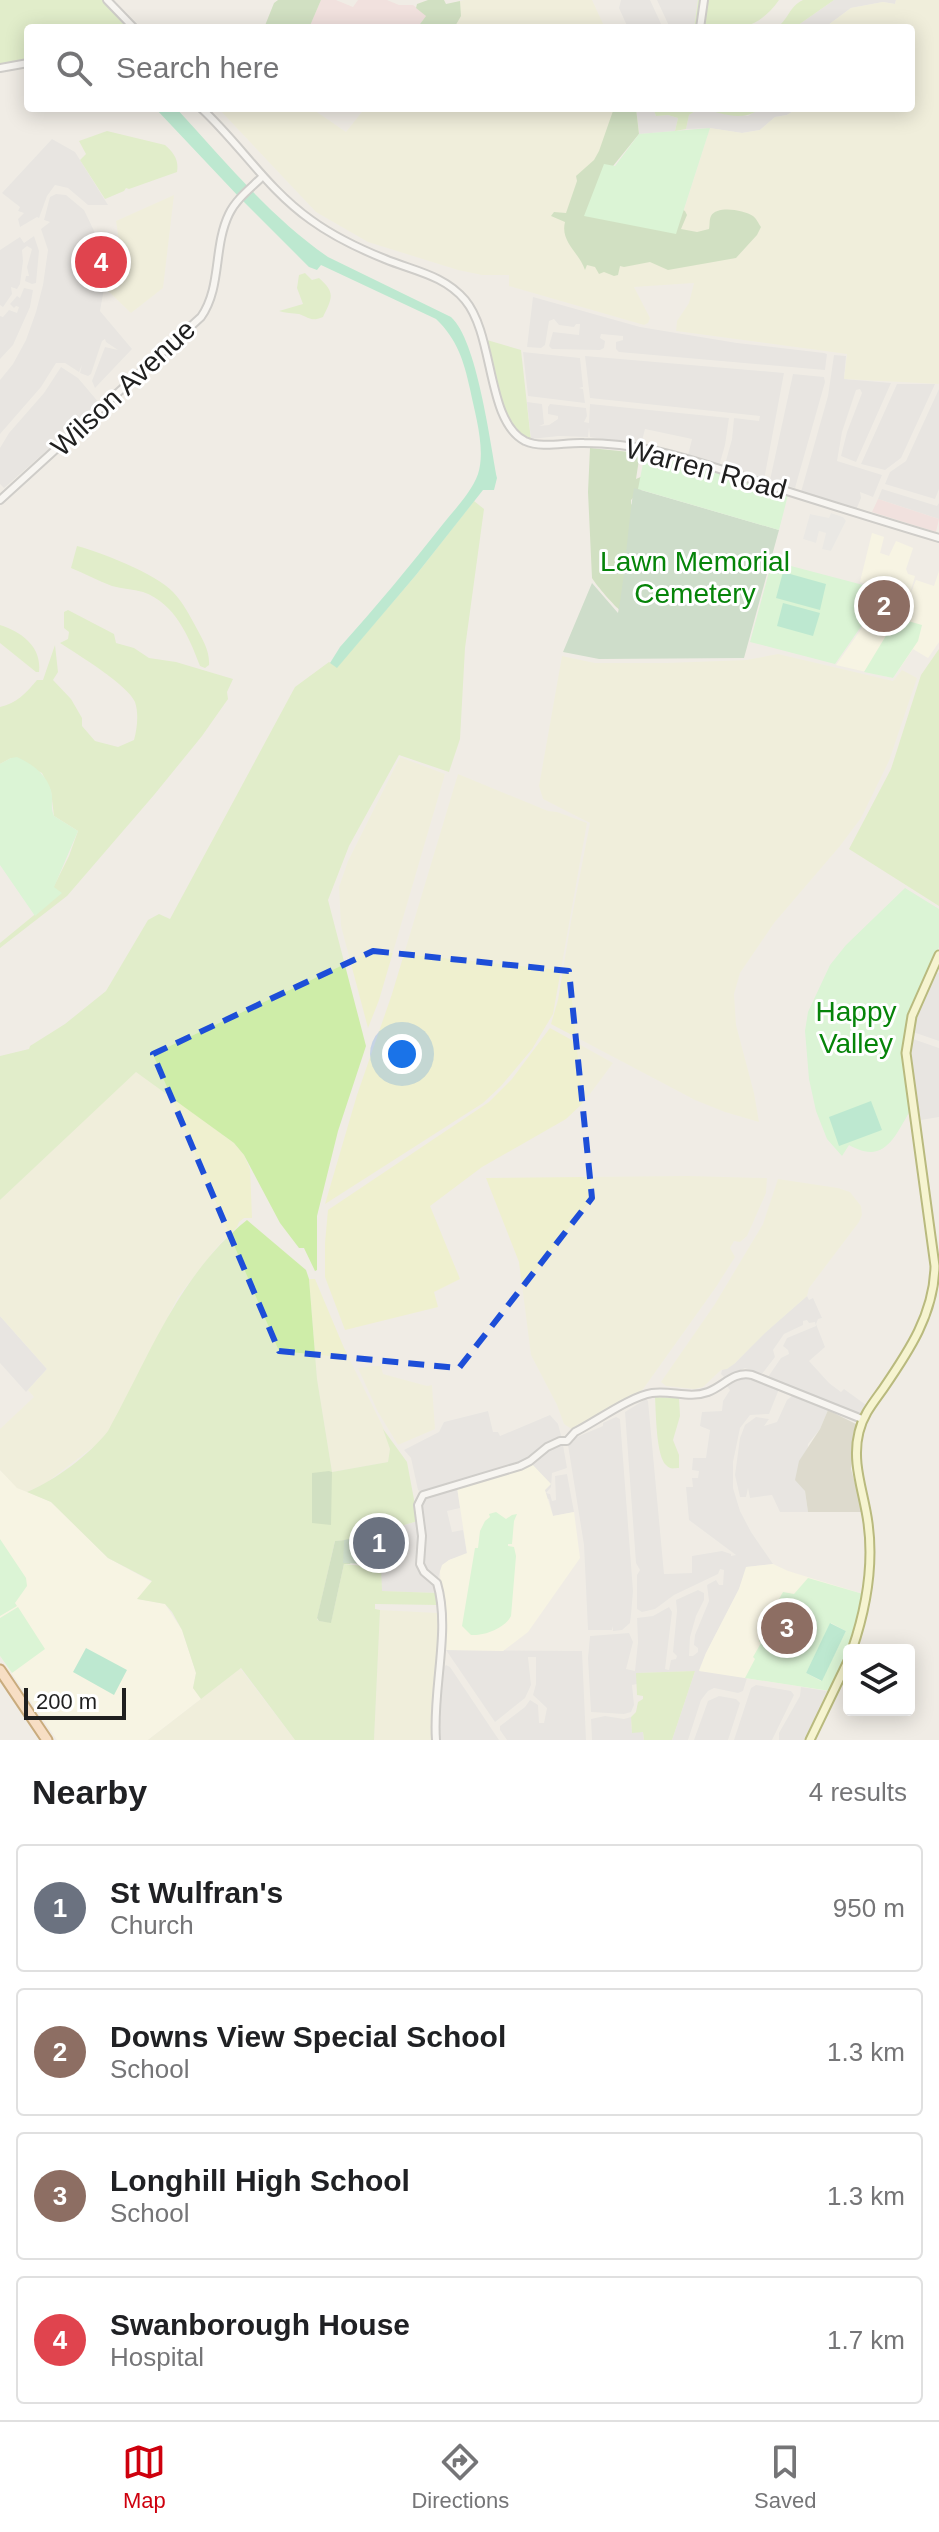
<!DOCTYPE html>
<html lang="en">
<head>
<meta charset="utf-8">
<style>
	:root { --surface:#fff; --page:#f6f6f6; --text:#202124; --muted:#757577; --line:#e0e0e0; --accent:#ce000d }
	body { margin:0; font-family:Helvetica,sans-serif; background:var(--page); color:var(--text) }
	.controls { position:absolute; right:24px; bottom:24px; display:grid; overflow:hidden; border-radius:8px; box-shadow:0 4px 20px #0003 }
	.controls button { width:72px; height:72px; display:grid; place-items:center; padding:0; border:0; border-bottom:2px solid var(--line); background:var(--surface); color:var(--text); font:40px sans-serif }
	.scale { position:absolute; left:24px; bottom:20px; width:102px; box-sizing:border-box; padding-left:8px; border:4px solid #1f1f1f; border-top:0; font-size:22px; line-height:28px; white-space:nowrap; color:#1f1f1f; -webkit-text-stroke:6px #fff; paint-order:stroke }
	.you { position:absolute; left:402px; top:1054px; width:28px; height:28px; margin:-20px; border:6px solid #fff; border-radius:50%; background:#1a73e8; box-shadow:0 0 0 12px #1a73e833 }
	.badge { display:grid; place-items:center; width:52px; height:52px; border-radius:50%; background:var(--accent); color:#fff; font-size:26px; font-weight:700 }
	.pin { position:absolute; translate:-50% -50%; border:4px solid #fff; box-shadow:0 2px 8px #0006 }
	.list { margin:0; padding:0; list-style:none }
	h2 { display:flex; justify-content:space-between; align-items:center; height:104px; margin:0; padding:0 32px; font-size:34px }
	h2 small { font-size:26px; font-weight:400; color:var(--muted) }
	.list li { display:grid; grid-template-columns:52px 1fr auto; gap:24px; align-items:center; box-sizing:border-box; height:128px; margin:0 16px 16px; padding:0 16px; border:2px solid var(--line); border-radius:8px }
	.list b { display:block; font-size:30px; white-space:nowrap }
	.list p { margin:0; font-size:26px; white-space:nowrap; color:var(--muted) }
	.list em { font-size:26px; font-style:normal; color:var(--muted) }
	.icon { flex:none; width:44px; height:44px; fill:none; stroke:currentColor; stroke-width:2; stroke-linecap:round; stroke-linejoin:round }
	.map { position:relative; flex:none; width:939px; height:1740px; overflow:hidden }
	.search { position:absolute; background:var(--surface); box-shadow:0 4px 20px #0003; left:24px; right:24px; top:24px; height:88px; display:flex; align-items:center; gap:20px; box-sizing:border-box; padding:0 28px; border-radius:8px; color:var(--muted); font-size:30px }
	.sheet { height:680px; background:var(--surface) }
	nav { display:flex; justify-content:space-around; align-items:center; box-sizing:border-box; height:112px; border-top:2px solid var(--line); background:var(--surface); font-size:22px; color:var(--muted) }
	nav a { display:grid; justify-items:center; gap:4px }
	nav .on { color:var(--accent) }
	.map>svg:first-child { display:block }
</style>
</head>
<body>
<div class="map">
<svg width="939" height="1740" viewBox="0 0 939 1740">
	<rect width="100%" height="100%" fill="#f0ece5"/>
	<!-- residential -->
	<path fill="#dddcdc" d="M 621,0 L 650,0 L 663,28 L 628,28 L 619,8 Z
		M 657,0 L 698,0 L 694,28 L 670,28 Z
		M 834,0 L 896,0 L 895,4 L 883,2 L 851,8 L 824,28 L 794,28 Z
		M 636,108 L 653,108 L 656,116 L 668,115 L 678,118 L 675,131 L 639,134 Z
		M 700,108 L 748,116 L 761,108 L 798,108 L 787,115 L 775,117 L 760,130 L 742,133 L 709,128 L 686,129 L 689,115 Z
		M 52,139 L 75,152 L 108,205 L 88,205 L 68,188 L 55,185 L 47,196 L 39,218 L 37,217 L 20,227 L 18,219 L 24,213 L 18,211 L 20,207 L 2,193 Z
		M 56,194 L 66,195 L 84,210 L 98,239 L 119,239 L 105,283 L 100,311 L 132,349 L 95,388 L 92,381 L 105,347 L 118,350 L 106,342 L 105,339 L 102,341 L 91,374 L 88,376 L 80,373 L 82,365 L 79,372 L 65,363 L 56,363 L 41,387 L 0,434 L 0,380 L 13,364 L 26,340 L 36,312 L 43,285 L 48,250 L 41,229 L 50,222 L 44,220 L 50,197 Z
		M 34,236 L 39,251 L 36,283 L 32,284 L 25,281 L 26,276 L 29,276 L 27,267 L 32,249 L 27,246 L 22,250 L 23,261 L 20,284 L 17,289 L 11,287 L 12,294 L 3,307 L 0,305 L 0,250 L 20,237 L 24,243 Z
		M 24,288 L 33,290 L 30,307 L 13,345 L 0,359 L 0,316 L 3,317 L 9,310 L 17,313 L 19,307 L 16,306 L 14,308 L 10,304 L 17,296 L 20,298 Z
		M 533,297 L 640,327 L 737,343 L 824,353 L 827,354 L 825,370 L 619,352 L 616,349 L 616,342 L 623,340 L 623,336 L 601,334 L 600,338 L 605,341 L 604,348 L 600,350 L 552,349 L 549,346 L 553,332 L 579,335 L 580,324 L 576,324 L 574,327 L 559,325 L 554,319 L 549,321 L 545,345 L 541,348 L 527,347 Z
		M 523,352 L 580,358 L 583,387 L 579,388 L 583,389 L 585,403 L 528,396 Z
		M 834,355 L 846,356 L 844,379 L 891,383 L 856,462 L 841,456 L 847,432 L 862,393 L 860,389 L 856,390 L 842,432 L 837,461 L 882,475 L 873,497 L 860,492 L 861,498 L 856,510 L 801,492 L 828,396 Z
		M 585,356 L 784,373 L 764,480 L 724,468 L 732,439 L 734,418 L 759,421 L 760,416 L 590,398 Z
		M 61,367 L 78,378 L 100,404 L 4,488 L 0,484 L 0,448 L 9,433 L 44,393 Z
		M 793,374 L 824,377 L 825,382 L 795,488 L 770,480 Z
		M 897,384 L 935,384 L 901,458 L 885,470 L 861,464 Z
		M 939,389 L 939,489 L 935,499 L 885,484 L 890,472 L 906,461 Z
		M 527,402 L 542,404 L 544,424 L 539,426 L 549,425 L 558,419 L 558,416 L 548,414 L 548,407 L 550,404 L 586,408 L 587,416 L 584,422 L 589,423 L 590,404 L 729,418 L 725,445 L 719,466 L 688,455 L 692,439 L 645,429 L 641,445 L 590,437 L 589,427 L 588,437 L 559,436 L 531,439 Z
		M 882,489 L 937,506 L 939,503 L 939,519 L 878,499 Z
		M 934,972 L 939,973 L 939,1041 L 913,1032 L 912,1029 L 918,1009 Z
		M 913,1039 L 939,1048 L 939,1117 L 921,1120 L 911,1066 L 910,1048 Z
		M 807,1296 L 809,1300 L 813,1298 L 822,1318 L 818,1319 L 816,1324 L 825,1347 L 809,1361 L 829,1383 L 841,1392 L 844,1389 L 866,1405 L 861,1412 L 855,1413 L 768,1377 L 781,1358 L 789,1354 L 788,1350 L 783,1346 L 787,1338 L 816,1326 L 815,1322 L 809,1323 L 807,1320 L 803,1321 L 803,1325 L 784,1334 L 773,1350 L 775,1357 L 762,1374 L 745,1368 L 725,1378 L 721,1374 L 722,1370 L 735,1363 L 764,1333 Z
		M 0,1316 L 47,1369 L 26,1392 L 0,1363 Z
		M 749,1377 L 779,1389 L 769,1414 L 750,1415 L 740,1428 L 733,1462 L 733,1488 L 740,1511 L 751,1532 L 773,1564 L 747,1567 L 739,1589 L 706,1653 L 699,1670 L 747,1678 L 743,1691 L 738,1693 L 714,1688 L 708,1691 L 701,1700 L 688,1740 L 672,1740 L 695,1671 L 637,1673 L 637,1684 L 632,1685 L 634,1705 L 631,1712 L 624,1714 L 591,1712 L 588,1658 L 590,1636 L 629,1633 L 633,1642 L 626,1669 L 635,1671 L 638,1642 L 637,1618 L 653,1616 L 669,1607 L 672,1612 L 665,1669 L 669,1670 L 671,1660 L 676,1659 L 677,1656 L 673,1652 L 677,1611 L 676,1600 L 698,1590 L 704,1593 L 704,1600 L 696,1616 L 690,1637 L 689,1656 L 693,1656 L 698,1652 L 698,1648 L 694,1645 L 695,1635 L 709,1601 L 707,1585 L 716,1580 L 719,1585 L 723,1585 L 724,1570 L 720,1569 L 718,1574 L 674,1595 L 655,1609 L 642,1612 L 637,1609 L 637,1575 L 640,1570 L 636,1563 L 625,1412 L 646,1399 L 648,1401 L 664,1574 L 692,1573 L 692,1556 L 722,1551 L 731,1554 L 731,1556 L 736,1555 L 689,1520 L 686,1487 L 693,1487 L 692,1478 L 698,1478 L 699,1471 L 692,1470 L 693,1458 L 706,1458 L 710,1430 L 700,1426 L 702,1412 L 722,1411 L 723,1401 L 730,1390 L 726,1385 L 738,1378 Z
		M 792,1396 L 828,1410 L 820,1429 L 808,1444 L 805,1491 L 808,1512 L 780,1512 L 772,1495 L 750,1498 L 748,1488 L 746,1497 L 740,1497 L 735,1475 L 740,1438 L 745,1425 L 756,1417 L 769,1419 L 764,1426 L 777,1422 L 787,1400 Z
		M 488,1411 L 493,1432 L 498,1432 L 500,1436 L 550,1415 L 558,1424 L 562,1439 L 540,1448 L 531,1460 L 422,1493 L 418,1490 L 411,1458 L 404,1450 L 439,1432 L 444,1422 Z
		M 616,1417 L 620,1419 L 633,1591 L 631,1615 L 630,1623 L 622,1630 L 613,1631 L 613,1626 L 612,1630 L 588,1630 L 584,1545 L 568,1445 L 570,1440 L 603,1426 L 603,1423 Z
		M 559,1444 L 559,1446 L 563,1445 L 567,1468 L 552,1473 L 551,1487 L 546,1493 L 550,1494 L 552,1501 L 556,1500 L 555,1476 L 567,1474 L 574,1512 L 553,1516 L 549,1499 L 546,1500 L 545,1490 L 531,1463 L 544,1451 Z
		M 457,1487 L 460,1508 L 447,1511 L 452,1532 L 463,1530 L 467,1554 L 449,1560 L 440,1571 L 438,1578 L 427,1572 L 422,1563 L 425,1535 L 421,1505 L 425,1498 L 429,1495 Z
		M 418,1521 L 421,1537 L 418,1570 L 436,1586 L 438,1593 L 381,1591 L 365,1564 L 365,1553 L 390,1552 L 390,1532 L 397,1527 Z
		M 446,1650 L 582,1651 L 586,1740 L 507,1740 L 500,1730 L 500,1726 L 525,1707 L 530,1700 L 538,1705 L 539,1723 L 544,1723 L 547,1708 L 533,1695 L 536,1684 L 536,1657 L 528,1657 L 531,1685 L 525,1698 L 495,1722 Z
		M 446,1665 L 450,1667 L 499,1740 L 439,1740 L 439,1701 L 443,1668 Z
		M 756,1685 L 791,1691 L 794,1695 L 772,1740 L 734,1740 L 751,1688 Z
		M 801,1687 L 827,1691 L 804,1740 L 779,1740 L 779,1733 L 800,1696 Z
		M 719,1696 L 736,1699 L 740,1703 L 728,1740 L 694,1740 L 708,1701 Z
		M 605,1716 L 624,1719 L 631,1717 L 632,1732 L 643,1732 L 644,1740 L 592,1740 L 591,1719 Z"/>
	<!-- commercial -->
	<path fill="#f2d3d4" d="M 321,0 L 336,0 L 353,7 L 358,0 L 387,0 L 399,5 L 413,5 L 427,15 L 417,28 L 309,28 Z
		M 96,240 L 119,240 L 113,249 L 106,283 L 86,276 Z
		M 878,499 L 939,519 L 936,532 L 872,512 Z"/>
	<!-- education -->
	<path fill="#fffddf" d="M 872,533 L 884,537 L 880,553 L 889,556 L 896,541 L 913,548 L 906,569 L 908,574 L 915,576 L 909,597 L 916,580 L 934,586 L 939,571 L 939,642 L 928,658 L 913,649 L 893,678 L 836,665 L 869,618 L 870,590 L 868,585 L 860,582 Z
		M 531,1463 L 551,1484 L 545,1490 L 553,1516 L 574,1512 L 580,1558 L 528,1632 L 503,1651 L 446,1650 L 444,1647 L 443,1638 L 447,1636 L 443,1636 L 440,1571 L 442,1565 L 449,1560 L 467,1553 L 457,1487 Z
		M 0,1470 L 18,1488 L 51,1502 L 108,1558 L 152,1582 L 138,1599 L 165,1604 L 182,1630 L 196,1673 L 193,1688 L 201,1699 L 148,1740 L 57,1740 L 0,1656 Z
		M 773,1564 L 788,1571 L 863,1594 L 842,1665 L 830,1691 L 699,1671 L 706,1653 L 739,1589 L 746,1567 Z"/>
	<!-- construction -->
	<path fill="#c5c4b0" d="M 828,1410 L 856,1424 L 851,1469 L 863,1512 L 808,1512 L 805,1491 L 795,1480 L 799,1461 L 820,1429 Z"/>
	<!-- farmland -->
	<path fill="#eff0cf" d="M 464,0 L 592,0 L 605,28 L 428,28 L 445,5 Z
		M 896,0 L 939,0 L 939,384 L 844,379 L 847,354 L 676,331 L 677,321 L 689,303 L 694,283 L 634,287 L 650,318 L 648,323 L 644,325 L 509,286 L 509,275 L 482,275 L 458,270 L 368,242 L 316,212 L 218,108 L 311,108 L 346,132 L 365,108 L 636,108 L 639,132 L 604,163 L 676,235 L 710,128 L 742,133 L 760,130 L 775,117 L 787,115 L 798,108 L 911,108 L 911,28 L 824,28 L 851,8 L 883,2 L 895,4 Z
		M 174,195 L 163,288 L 131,313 L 104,287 L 113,249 L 119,240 L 116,221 Z
		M 778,654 L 893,681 L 902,670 L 917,678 L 889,761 L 861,818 L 840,846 L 774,923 L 740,973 L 734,994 L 736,1025 L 754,1093 L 759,1122 L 725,1112 L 695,1100 L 551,1024 L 558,1000 L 571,921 L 590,823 L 543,799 L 539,786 L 562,656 L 595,663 L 666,663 L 746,660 Z
		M 400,757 L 445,774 L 379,1000 L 368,1028 L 341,926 L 339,887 L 348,861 Z
		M 458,774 L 548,811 L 557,812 L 587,823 L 553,1014 L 532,1049 L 501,1086 L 483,1103 L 325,1204 L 357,1095 L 392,994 Z
		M 550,1028 L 613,1063 L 584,1102 L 566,1119 L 482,1167 L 430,1206 L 460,1279 L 434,1292 L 438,1307 L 345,1330 L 325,1277 L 325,1243 L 328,1210 L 489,1102 L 512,1079 Z
		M 136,1071 L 234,1143 L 244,1155 L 250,1169 L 252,1218 L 244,1218 L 239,1222 L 237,1227 L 217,1247 L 178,1297 L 123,1405 L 109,1430 L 97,1444 L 46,1483 L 27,1492 L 17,1488 L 0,1470 L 0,1429 L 34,1397 L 28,1390 L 47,1369 L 0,1316 L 0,1200 Z
		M 687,1176 L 767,1178 L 766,1193 L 747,1236 L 740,1242 L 734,1241 L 730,1248 L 735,1257 L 716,1287 L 641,1392 L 573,1430 L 564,1424 L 557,1405 L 531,1355 L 519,1262 L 486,1178 Z
		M 778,1179 L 838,1188 L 850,1192 L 861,1206 L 862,1215 L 859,1222 L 809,1288 L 807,1296 L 765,1333 L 734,1364 L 727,1369 L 721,1370 L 703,1387 L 694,1389 L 666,1386 L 661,1382 L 715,1304 L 763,1224 Z
		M 309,1279 L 315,1279 L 344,1348 L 383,1427 L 390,1449 L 388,1462 L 332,1472 L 317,1379 Z
		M 372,1366 L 381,1366 L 383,1374 L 427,1386 L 432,1385 L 435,1429 L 398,1445 L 378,1412 L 358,1368 Z
		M 380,1610 L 438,1613 L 439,1637 L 431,1711 L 432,1740 L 374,1740 Z
		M 240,1668 L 295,1740 L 148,1740 L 201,1699 Z"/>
	<!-- grass -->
	<path fill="#ceeda8" d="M 0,0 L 104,0 L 131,28 L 28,28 L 28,60 L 0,66 Z
		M 698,0 L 779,0 C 754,35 732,28 694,28 Z
		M 803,0 L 834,0 L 794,28 L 776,28 C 788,21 789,6 803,0 Z
		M 653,108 L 669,108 L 678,111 L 680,108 L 761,108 C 743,123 721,113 700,108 L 689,115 L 686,129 L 675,131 L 678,118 L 668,115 L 656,116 Z
		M 107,131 L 165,145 C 174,153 179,160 177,172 L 129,189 L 126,188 L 124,191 L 105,199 L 80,160 L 86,154 L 79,141 Z
		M 305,273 L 312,280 L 319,278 C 336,293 332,298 323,317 C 311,322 310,318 299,314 C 293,313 285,313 279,311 L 303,304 L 297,288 L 299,275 Z
		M 487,340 L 521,350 L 531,441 L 513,429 L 503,409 Z
		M 474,501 L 484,509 L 465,648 L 460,739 L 449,772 L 399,755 L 349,846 L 328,900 L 366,1046 L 338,1131 L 317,1216 L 317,1270 L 315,1271 L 304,1248 L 299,1248 L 280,1223 L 244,1155 L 234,1143 L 136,1072 L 0,1200 L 0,1056 L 29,1049 L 30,1046 L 65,1024 L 106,991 L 148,920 L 159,914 L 170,919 L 295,687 L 329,662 L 337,667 L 416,575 Z
		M 77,546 C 101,552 156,574 173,592 C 183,602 190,616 197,629 C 203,640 210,652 209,665 L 205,668 L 200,666 C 189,637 175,603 143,592 C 133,589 122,589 112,586 C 98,581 84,573 71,568 Z
		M 68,610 L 114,634 L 116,643 L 134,648 L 149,658 L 176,662 L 233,679 L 227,692 L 228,699 L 202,736 L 154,795 L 67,896 L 0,948 L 0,943 L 61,893 L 53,888 L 69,856 L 78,831 L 54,816 L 51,791 L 42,773 L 11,758 L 0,764 L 0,707 C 17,703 26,693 37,680 L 43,680 L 55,645 L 58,672 L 53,680 L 71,699 L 82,718 L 82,726 L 95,741 L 118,747 L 134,740 C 137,729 139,714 135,702 C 128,685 77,654 60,643 L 68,639 L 69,632 L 64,628 L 64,612 Z
		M 0,625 C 22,632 42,647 39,672 L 36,672 L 0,643 Z
		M 939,649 L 939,906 L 849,849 L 891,769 L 921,675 Z
		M 247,1220 L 306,1270 L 309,1279 L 317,1379 L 332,1472 L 388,1462 L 390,1449 L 383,1429 L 407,1462 L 418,1521 L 397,1527 L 392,1532 L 362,1539 L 335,1541 L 317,1619 L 319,1621 L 331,1622 L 344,1564 L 381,1568 L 382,1591 L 438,1593 L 439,1605 L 375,1604 L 375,1609 L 380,1610 L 374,1740 L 295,1740 L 241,1668 L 201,1699 L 193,1688 L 196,1673 L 182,1630 L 172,1612 L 165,1604 L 137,1599 L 152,1581 L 108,1558 L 51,1502 L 27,1492 C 57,1479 88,1456 108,1431 C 149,1357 179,1274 247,1220 Z
		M 655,1397 L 679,1398 L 680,1416 L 673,1440 L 679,1455 L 679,1468 C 673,1468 671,1470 666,1465 C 656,1456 656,1412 655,1397 Z
		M 695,1671 L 672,1740 L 644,1740 L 643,1732 L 632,1733 L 631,1717 L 636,1712 L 638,1702 L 643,1699 L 643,1696 L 637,1695 L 636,1673 Z"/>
	<!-- forest -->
	<path fill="#acd197" d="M 278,0 L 321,0 L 309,28 L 264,28 L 274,3 Z
		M 428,0 L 444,0 L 446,4 L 460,1 L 461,16 L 454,28 L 417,28 L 426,16 L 416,8 L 417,4 Z
		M 614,108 L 636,108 L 639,134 L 609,171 L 685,211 L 687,215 L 681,229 L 697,232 L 709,229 C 710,225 709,220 711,216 C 717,205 744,210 753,216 C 757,219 758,223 761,227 L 757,235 L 736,258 L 668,270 L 650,262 L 624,267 L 620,266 L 618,275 L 614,276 L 604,272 L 599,274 L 595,267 L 587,265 L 585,270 C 579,252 560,242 565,222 L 551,216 L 554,212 L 566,213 L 577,181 L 576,176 L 594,160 L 599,151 Z
		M 590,448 L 640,453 L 636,479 L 663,467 L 631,500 L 631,504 L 637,509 L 620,610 C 616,608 596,585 592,578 L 588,492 Z
		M 329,1471 L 332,1472 L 331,1525 L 312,1523 L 312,1473 Z
		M 365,1538 L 350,1564 L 344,1564 L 331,1623 L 319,1621 L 317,1618 L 335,1541 Z"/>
	<!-- cemetery -->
	<path fill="#a5caa8" d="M 634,488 L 779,530 L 744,658 L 599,659 L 563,652 L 592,583 L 618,613 C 626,571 627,529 634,488 Z
		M 390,1532 L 390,1552 L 365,1553 L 365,1564 L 343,1563 L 344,1540 Z"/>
	<!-- park -->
	<path fill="#c0fcc1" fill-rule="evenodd" d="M 710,128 L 676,234 L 584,216 L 604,164 L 615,166 L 639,134 Z
		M 645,453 L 700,466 L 788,495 L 779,530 L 638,489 Z
		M 772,561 L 867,586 L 867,618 L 835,664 L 750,642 Z
		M 901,619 L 922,625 L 918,641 L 893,678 L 864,672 L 887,634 L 890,636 Z
		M 17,757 C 33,764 50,777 52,796 C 52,804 51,809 54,816 L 78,831 L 54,887 L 62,893 L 35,916 L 0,865 L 0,764 L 11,758 Z
		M 905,888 L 939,909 L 939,947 L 907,1028 L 904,1059 L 910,1111 C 894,1138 884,1165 849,1145 L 842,1156 L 827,1139 L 816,1111 L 809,1079 L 805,1031 L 808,1012 L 830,965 L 846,945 Z
		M 496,1512 L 506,1519 L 512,1515 L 517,1514 L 514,1521 L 512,1544 L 508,1544 L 508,1546 L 514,1547 L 516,1556 L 511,1616 C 505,1628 485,1636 471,1635 L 462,1626 L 475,1548 L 478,1548 L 480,1531 L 485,1521 L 490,1517 L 489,1514 Z
		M 0,1539 L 26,1578 L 27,1586 L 15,1603 L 17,1606 L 0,1616 Z
		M 808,1578 L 863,1594 L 849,1649 L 830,1691 L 745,1678 L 755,1659 L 753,1657 L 761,1643 L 759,1641 L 771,1620 L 770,1615 L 783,1592 L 794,1594 ZM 831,1623 L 846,1631 L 821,1681 L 806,1673 Z
		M 18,1607 L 45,1649 L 12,1673 L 0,1656 L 0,1618 Z"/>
	<!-- pitch -->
	<path fill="#7fe3b6" d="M 155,108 L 176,108 C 224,160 269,216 328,257 L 451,317 C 477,340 490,442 497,478 L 494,490 L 483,490 L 416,575 L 337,668 L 330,663 L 340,647 C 376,607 410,566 443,524 C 455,509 471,493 478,474 C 486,449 475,414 470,389 C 464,361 457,339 436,319 L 321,265 L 317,270 L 309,267 L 239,197 Z
		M 783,572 L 826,584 L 820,610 L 776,598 Z
		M 783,603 L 820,613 L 813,636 L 777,626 Z
		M 871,1101 L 882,1130 L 839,1146 L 829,1117 Z
		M 830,1623 L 846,1631 L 822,1681 L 806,1673 Z
		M 86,1648 L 127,1670 L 114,1695 L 73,1672 Z"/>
	<!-- parking -->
	<path fill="#e3e3e3" d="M 831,513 L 843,517 L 846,521 L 831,551 L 822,549 L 826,533 L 819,531 L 816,543 L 803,539 L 810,514 L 829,518 Z"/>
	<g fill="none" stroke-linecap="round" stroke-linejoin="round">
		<defs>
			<path id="tertiary" d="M 107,0 L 134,28
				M 700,28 L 704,0
				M 0,68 L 28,63
				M 201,108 C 240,144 267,189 311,220 C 333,236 360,249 385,259 C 414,271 444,275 465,300 C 495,336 486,421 525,441 C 543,449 565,442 584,443 C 609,443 633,446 656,451 C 697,460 737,475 777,488 C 831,505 885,522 939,538
				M 0,500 L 201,317 C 222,287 213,247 229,214 C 236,199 251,188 262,177
				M 436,1740 C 432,1690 451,1630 437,1583 L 424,1572 L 420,1564 L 422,1536 L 418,1505 L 423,1495 L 520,1466 L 530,1461 L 547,1447 L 560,1441 L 567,1441 L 575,1432 C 595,1422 631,1396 652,1393 C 671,1390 689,1399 708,1392 C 724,1386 733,1371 752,1375 L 862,1419"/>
			<path id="secondary" d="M 852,1650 C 866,1609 874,1566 868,1523 C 864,1492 851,1463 859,1432 C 863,1415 873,1403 883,1389 C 909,1351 934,1314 935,1266 L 906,1053 L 912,1016 L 939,955
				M 810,1740 L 849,1659"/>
			<path id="primary" d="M 0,1670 L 47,1740"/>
		</defs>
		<!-- tertiary casing -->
		<use href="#tertiary" stroke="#a6a6a6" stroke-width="10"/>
		<!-- secondary casing -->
		<use href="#secondary" stroke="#767c00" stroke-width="11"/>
		<!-- primary casing -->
		<use href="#primary" stroke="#9a5d00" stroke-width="13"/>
		<!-- tertiary -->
		<use href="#tertiary" stroke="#fff" stroke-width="6"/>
		<!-- secondary -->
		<use href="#secondary" stroke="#fcfcb6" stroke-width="7"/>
		<!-- primary -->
		<use href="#primary" stroke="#ffcd9b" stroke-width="9"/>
	</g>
	<!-- marked area -->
	<path d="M0 0H939V1740H0ZM 373,951 L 569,971 L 592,1198 L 459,1368 L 279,1351 L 153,1054 Z" fill="#f0ece5" fill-opacity=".55" fill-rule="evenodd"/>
	<path fill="none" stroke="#1d4ed8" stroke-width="6" stroke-dasharray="16 10" stroke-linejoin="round" d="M 373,951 L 569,971 L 592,1198 L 459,1368 L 279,1351 L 153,1054 Z"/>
	<g text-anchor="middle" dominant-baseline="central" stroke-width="6" stroke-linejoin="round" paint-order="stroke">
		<!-- street labels -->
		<g font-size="28" fill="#1f1f1f" stroke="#fff">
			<text transform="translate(123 388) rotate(-43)">Wilson Avenue</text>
			<text transform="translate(706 469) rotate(15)">Warren Road</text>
		</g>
		<!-- park labels -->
		<g font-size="28" fill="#068409" stroke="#fff">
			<text x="695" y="561">Lawn Memorial<tspan x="695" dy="32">Cemetery</tspan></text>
			<text x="856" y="1011">Happy<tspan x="856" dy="32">Valley</tspan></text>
		</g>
	</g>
</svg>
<div class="controls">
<button><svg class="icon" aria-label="layers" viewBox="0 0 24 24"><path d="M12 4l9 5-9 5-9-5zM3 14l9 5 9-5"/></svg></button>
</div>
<div class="scale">200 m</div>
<div class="you"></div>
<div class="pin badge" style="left:379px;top:1543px;background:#6b7280">1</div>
<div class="pin badge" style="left:884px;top:606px;background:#8d6e63">2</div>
<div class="pin badge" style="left:787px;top:1628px;background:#8d6e63">3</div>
<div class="pin badge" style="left:101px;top:262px;background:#e0444e">4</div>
<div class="search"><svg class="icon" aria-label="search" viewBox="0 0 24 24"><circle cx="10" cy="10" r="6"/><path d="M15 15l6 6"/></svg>Search here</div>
</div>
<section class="sheet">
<h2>Nearby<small>4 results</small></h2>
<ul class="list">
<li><span class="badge" style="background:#6b7280">1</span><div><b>St Wulfran's</b><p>Church</p></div><em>950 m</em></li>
<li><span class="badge" style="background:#8d6e63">2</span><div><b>Downs View Special School</b><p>School</p></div><em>1.3 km</em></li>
<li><span class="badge" style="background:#8d6e63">3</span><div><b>Longhill High School</b><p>School</p></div><em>1.3 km</em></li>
<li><span class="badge" style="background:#e0444e">4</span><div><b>Swanborough House</b><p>Hospital</p></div><em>1.7 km</em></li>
</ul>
</section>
<nav>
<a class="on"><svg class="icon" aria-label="map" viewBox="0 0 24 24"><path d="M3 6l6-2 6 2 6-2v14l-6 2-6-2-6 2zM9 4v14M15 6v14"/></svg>Map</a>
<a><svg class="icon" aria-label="directions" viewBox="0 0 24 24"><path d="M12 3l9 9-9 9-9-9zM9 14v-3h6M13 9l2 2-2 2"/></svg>Directions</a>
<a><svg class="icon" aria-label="saved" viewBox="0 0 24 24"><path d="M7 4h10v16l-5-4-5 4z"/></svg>Saved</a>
</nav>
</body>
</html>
